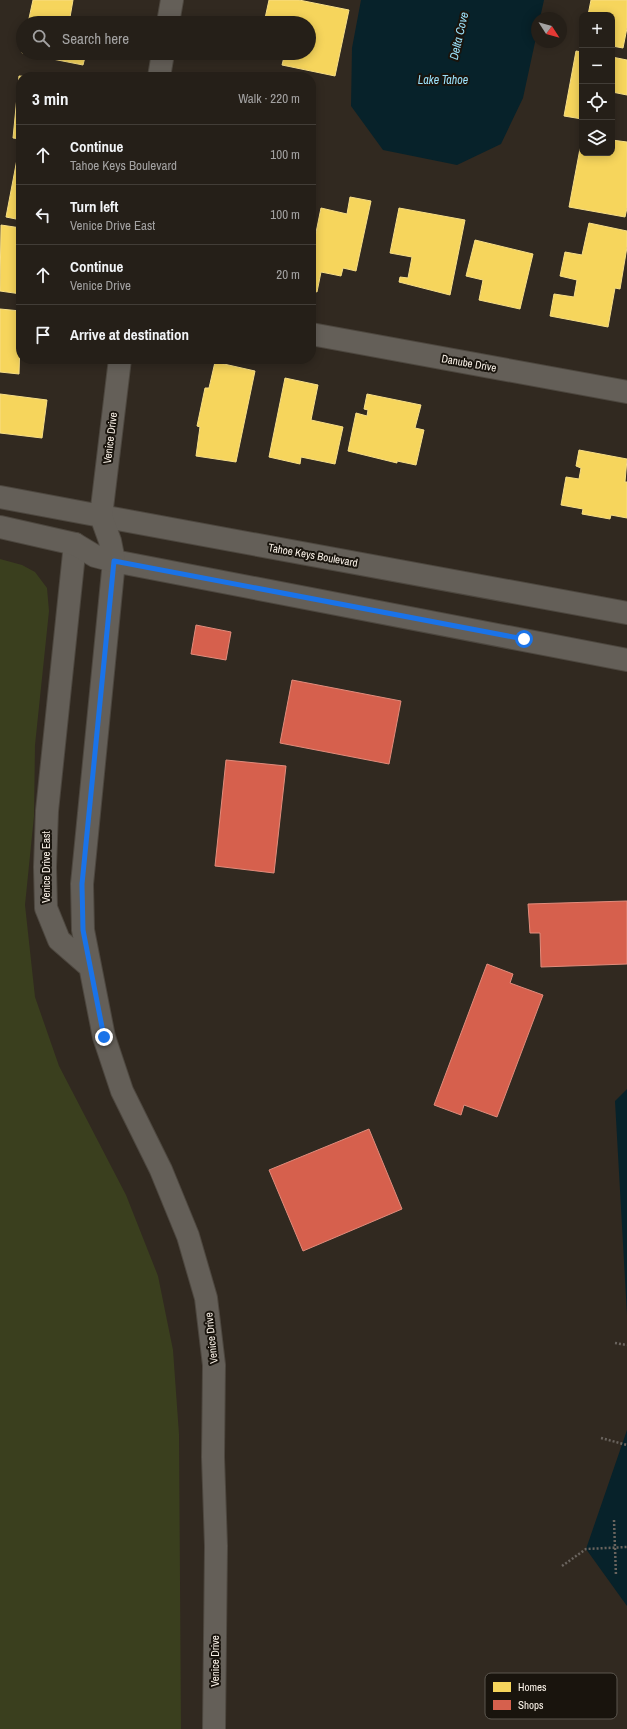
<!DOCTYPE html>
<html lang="en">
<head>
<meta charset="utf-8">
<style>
	:root { --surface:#251f18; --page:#2d2721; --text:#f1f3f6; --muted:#a3a2a2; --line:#423d37 }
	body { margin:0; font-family:"Archivo Narrow",sans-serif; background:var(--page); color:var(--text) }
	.controls { position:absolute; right:12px; top:12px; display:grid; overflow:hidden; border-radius:8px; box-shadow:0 2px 10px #0003 }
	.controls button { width:36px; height:36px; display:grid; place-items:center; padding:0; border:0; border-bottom:1px solid var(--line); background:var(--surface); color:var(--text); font:20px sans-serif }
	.compass { position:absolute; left:531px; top:12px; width:36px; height:36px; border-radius:50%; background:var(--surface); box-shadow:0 2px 10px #0003; rotate:126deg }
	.stop { position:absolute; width:12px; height:12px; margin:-9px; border:3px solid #1a73e8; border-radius:50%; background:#fff }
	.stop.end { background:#1a73e8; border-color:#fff; box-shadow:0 1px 4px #0008 }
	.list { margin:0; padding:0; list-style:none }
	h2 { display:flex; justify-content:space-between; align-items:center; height:52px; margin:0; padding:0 16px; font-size:17px }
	h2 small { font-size:13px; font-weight:400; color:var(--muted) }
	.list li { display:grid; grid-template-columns:26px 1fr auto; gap:12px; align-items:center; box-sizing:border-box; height:60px; padding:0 16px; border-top:1px solid var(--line) }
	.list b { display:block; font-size:15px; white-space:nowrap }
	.list p { margin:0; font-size:13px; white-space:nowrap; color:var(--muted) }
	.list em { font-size:13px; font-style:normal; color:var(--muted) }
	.icon { flex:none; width:22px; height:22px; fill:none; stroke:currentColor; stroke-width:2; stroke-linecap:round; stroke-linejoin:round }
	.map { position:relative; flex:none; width:627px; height:1729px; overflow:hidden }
	.search { position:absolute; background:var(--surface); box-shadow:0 2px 10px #0003; left:16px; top:16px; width:300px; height:44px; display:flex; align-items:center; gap:10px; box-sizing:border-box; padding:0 14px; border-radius:22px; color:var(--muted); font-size:15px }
	.panel { position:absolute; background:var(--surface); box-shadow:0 2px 10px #0003; left:16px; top:72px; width:300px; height:292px; border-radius:16px }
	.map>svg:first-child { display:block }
</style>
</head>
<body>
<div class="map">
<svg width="627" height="1729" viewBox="0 0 627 1729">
	<rect width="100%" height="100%" fill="#312920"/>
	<!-- green -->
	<path fill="#3a3f1e" d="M 0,559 L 22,565 L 35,572 L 47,588 L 49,611 L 35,745 L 34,816 L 25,905 L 35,997 L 59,1066 L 126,1195 L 158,1276 L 173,1350 L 179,1434 L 181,1729 L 0,1729 Z"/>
	<!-- water -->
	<path fill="#07222a" d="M 361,0 L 544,0 L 540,18 L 537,18 L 537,33 L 523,98 L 501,144 L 457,165 L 383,150 L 351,106 L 352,48 Z
		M 627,1089 L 627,1315 L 615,1101 Z
		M 627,1430 L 627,1606 L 586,1549 Z"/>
	<!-- homes -->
	<path fill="#f6d55c" stroke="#f7de86" d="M 33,0 L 73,0 L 69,23 L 28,23 Z
		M 269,0 L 299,0 L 349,10 L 335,76 L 282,65 L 285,53 L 309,53 L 309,23 L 264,23 Z
		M 591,0 L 627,0 L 627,28 L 623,48 L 612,46 L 612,15 L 588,15 Z
		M 23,49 L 23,53 L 86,53 L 83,65 L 22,53 Z
		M 576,51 L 582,52 L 582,119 L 564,116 Z
		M 612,57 L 627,60 L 627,95 L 612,92 L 612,95 Z
		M 19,76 L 35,77 L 21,77 L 21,139 L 13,138 Z
		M 582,138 L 582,153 L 612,153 L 612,140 L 627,142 L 627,208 L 625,217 L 569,207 Z
		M 18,154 L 21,154 L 21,220 L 6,217 Z
		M 350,197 L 371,201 L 356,271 L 343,268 L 341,276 L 321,272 L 317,292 L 311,290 L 311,257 L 321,208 L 347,214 Z
		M 399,208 L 465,220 L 450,295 L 399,282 L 400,277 L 408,278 L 412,257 L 390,253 Z
		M 589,223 L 627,231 L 627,247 L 620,289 L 615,288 L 608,327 L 550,316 L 554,294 L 574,297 L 577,280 L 560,276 L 565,252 L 582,255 Z
		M 1,225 L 21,228 L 21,294 L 0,291 Z
		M 475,240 L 533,254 L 520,309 L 479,300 L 483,280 L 466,276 Z
		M 0,309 L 21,311 L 19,374 L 0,372 Z
		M 215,362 L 255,371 L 236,462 L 196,456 L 200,427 L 197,426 L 205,388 L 209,388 Z
		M 285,378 L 318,385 L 311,420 L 343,427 L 335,464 L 301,457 L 300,464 L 269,457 Z
		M 0,394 L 47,400 L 42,438 L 0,433 Z
		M 367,394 L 421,405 L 415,428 L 424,430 L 416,465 L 397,461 L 397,463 L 348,451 L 356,413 L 367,416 L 368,410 L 364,409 Z
		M 579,450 L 627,459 L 625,482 L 627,482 L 627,518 L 611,515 L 610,519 L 582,514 L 583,509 L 561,505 L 566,477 L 579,479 L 581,468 L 576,466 Z"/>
	<!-- shops -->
	<path fill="#d6604d" stroke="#e18c7c" d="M 196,625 L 231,632 L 226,660 L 191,654 Z
		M 292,680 L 401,701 L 389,764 L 280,743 Z
		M 226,760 L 286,766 L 274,873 L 215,866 Z
		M 627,901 L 627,964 L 541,967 L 540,933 L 530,933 L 528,904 Z
		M 487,964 L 513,974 L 510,983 L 543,995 L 497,1117 L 464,1105 L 461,1115 L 434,1105 Z
		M 369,1129 L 402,1209 L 303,1251 L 269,1170 Z"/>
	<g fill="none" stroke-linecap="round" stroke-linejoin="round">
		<defs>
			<path id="street" d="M 311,334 L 627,392
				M 101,516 L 627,613
				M 75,544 L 47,811 L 45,867 L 46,908 L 59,940 L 90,967
				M 214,1729 L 216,1546 L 213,1457 L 214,1365 L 206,1298 L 188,1236 L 161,1170 L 122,1091 L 104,1037 L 83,930 L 82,884 L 114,561 L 627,660"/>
			<path id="secondary" d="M 168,23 L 172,0
				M 159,77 L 163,53
				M 0,497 L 101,516
				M 0,527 L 75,544 L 95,556 L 114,561 L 110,541 L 101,516 L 120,359"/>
		</defs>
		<!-- street casing -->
		<use href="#street" stroke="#4d473f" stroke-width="24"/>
		<!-- secondary casing -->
		<use href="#secondary" stroke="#4d473f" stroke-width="24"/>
		<!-- path -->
		<path stroke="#6a645e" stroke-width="2.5" stroke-dasharray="2 2" stroke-linecap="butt" d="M 615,1343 L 627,1345
			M 601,1438 L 627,1445
			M 614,1520 L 616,1576
			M 562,1566 L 586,1549 L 627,1547"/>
		<!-- street -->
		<use href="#street" stroke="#645f58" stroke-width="22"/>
		<!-- secondary -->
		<use href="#secondary" stroke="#645f58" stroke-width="22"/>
	</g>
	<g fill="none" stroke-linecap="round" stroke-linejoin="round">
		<!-- route -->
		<path stroke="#1a73e8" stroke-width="5" d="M 104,1037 L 83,930 L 82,884 L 114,561 L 524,639"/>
	</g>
	<g text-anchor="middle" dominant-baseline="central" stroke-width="4" stroke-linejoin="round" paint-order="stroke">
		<!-- street labels -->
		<g font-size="11" fill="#faf2e8" stroke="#19140d">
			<text transform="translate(469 363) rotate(10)">Danube Drive</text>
			<text transform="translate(110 438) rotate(-83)">Venice Drive</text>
			<text transform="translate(313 555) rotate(10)">Tahoe Keys Boulevard</text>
			<text transform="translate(46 867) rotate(-90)">Venice Drive East</text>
			<text transform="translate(211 1338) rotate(-96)">Venice Drive</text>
			<text transform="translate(215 1661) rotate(-90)">Venice Drive</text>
		</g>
		<!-- water labels -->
		<g font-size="12" font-style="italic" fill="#9be0f9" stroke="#19140d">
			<text transform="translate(459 36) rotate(-77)">Delta Cove</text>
			<text x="443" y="80">Lake Tahoe</text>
		</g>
	</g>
	<!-- legend -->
	<rect x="485" y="1673" width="132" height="46" rx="6" fill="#19140d" stroke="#5c574f" stroke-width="1"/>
	<rect x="493" y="1682" width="18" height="10" fill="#f6d55c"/>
	<rect x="493" y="1700" width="18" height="10" fill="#d6604d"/>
	<g font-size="11" fill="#faf2e8">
		<text x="518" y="1691">Homes</text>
		<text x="518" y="1709">Shops</text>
	</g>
</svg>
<div class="controls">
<button>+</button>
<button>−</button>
<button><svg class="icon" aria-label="locate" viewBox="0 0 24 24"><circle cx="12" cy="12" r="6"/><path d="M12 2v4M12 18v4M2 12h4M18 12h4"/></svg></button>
<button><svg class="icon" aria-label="layers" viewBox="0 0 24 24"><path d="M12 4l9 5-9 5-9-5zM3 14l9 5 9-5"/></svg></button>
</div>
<svg class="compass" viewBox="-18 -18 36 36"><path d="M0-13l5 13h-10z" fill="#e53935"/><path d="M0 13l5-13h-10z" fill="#a3a2a2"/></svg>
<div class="stop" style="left:524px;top:639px"></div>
<div class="stop end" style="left:104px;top:1037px"></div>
<div class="search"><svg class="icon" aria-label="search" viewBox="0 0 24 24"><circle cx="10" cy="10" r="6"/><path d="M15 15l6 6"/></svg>Search here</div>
<section class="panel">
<h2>3 min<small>Walk · 220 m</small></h2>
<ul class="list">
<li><svg class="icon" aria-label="ahead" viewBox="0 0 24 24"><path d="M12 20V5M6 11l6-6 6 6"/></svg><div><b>Continue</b><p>Tahoe Keys Boulevard</p></div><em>100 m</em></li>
<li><svg class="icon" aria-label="left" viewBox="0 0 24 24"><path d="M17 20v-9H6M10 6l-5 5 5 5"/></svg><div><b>Turn left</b><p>Venice Drive East</p></div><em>100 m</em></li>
<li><svg class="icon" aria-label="ahead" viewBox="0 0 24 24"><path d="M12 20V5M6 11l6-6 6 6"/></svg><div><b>Continue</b><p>Venice Drive</p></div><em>20 m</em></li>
<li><svg class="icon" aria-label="arrive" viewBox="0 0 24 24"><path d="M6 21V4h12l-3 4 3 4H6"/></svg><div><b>Arrive at destination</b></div></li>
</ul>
</section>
</div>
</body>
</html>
